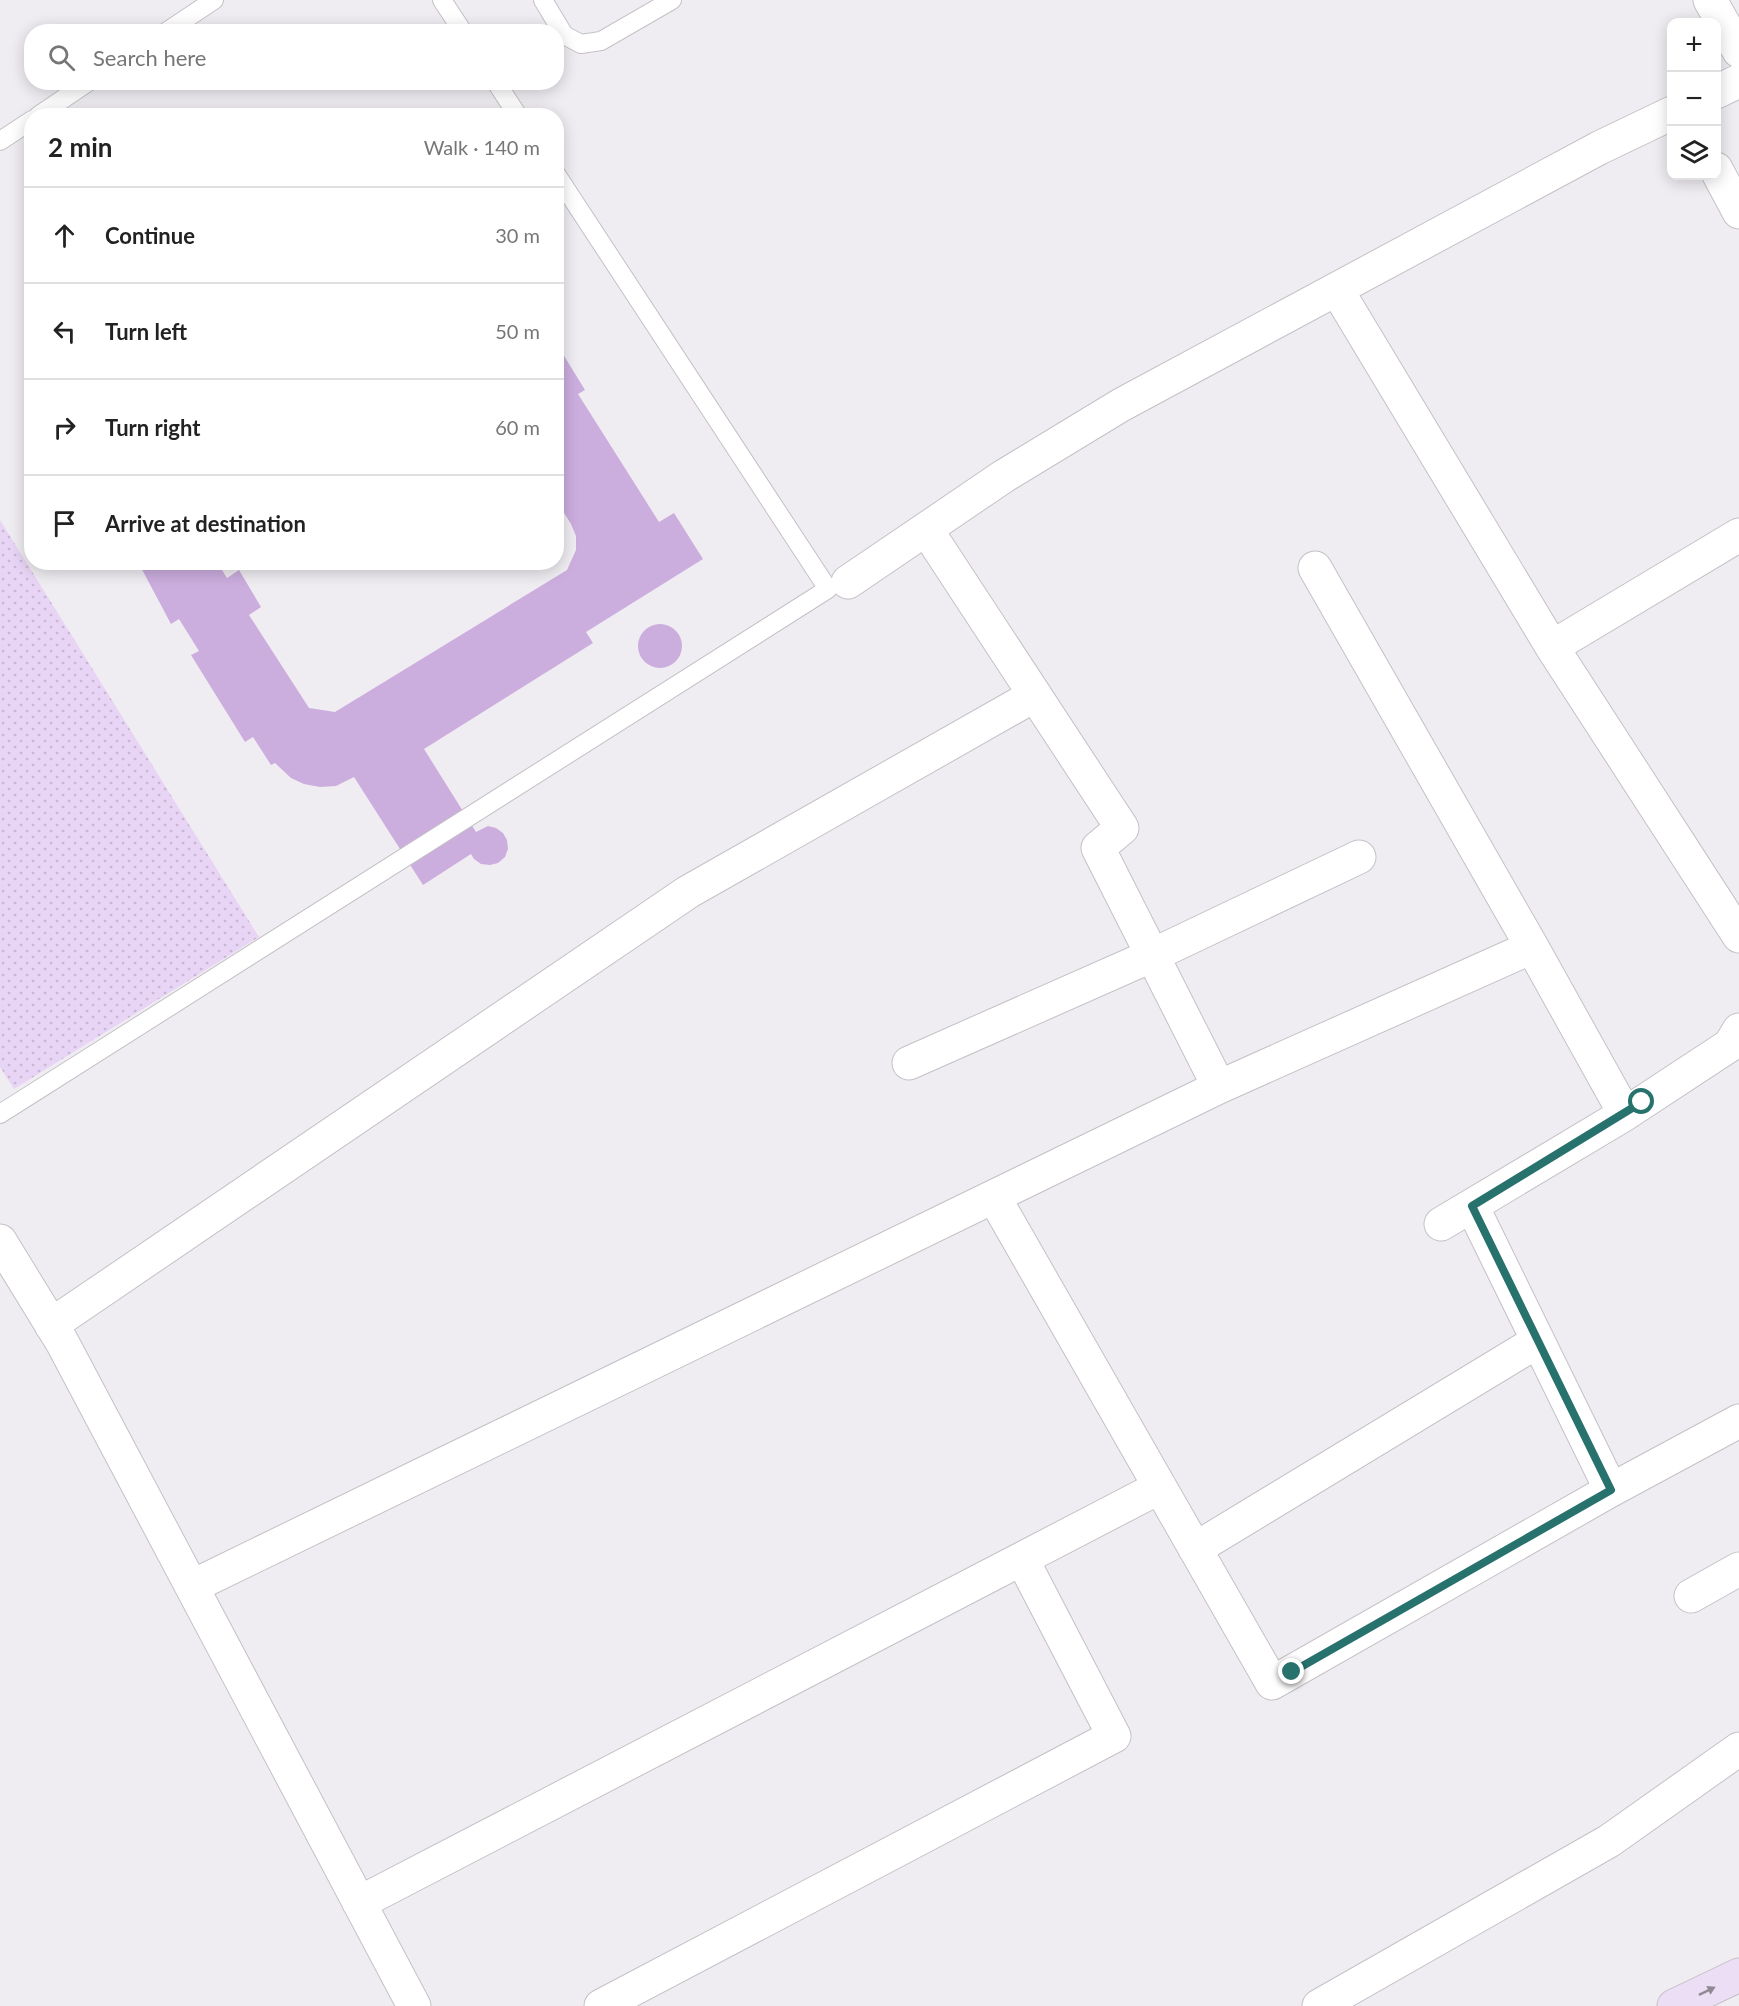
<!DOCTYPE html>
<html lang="en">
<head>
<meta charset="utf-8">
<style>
	:root { --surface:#fff; --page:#f6f6f6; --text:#222; --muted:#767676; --line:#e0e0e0 }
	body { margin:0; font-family:Lato,sans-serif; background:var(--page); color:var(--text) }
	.controls { position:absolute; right:18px; top:18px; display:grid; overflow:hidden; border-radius:12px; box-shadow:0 3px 15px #0003 }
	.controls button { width:54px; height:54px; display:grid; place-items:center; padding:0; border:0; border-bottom:2px solid var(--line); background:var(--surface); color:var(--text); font:30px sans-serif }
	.stop { position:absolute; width:18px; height:18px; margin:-14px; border:4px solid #28726e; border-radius:50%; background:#fff }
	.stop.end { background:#28726e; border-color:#fff; box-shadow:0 2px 6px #0008 }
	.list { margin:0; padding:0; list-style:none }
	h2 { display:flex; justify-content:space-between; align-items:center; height:78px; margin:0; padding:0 24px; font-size:26px }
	h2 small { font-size:20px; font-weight:400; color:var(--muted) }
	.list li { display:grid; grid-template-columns:39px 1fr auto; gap:18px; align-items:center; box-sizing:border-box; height:96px; padding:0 24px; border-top:2px solid var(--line) }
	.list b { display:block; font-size:22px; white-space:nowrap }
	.list em { font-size:20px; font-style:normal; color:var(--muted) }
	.icon { flex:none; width:33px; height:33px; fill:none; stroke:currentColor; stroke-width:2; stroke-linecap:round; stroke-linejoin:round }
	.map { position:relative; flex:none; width:1739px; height:2006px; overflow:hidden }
	.search { position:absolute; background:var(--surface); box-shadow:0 3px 15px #0003; left:24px; top:24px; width:540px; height:66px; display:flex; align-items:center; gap:15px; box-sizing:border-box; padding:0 21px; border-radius:24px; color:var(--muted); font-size:22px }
	.panel { position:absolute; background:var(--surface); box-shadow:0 3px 15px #0003; left:24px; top:108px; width:540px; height:462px; border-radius:24px }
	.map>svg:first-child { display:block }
</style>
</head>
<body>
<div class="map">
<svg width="1739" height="2006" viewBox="0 0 1739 2006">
	<defs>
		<pattern id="park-dots" width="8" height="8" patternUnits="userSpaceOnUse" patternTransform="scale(1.5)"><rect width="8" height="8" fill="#e8d4f5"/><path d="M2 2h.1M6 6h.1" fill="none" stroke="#c8b7d3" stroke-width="1.8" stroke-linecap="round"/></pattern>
	</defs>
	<rect width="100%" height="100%" fill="#f0edf2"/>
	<!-- park -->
	<path fill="url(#park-dots)" d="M 0,520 L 259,937 L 14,1089 L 0,1067 Z"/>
	<!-- building -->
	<path fill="#cbadde" d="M 563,354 L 585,390 L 578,394 L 659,522 L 674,513 L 703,559 L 586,632 L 593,643 L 424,749 L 476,832 L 488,826 L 496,828 L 503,833 L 507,840 L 508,849 L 505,857 L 498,863 L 490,865 L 481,864 L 474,859 L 471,854 L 423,885 L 354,777 L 336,786 L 320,787 L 304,784 L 291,778 L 275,763 L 271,765 L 253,737 L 245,742 L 191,655 L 199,651 L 179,619 L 171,624 L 138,562 L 217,562 L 227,578 L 239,570 L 261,607 L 249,615 L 309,708 L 335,712 L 567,570 L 576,550 L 576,536 L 571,524 L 556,500 L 556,358 Z
		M638 646a22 22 0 1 1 44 0a22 22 0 1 1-44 0Z"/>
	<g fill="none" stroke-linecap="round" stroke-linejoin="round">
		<defs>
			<path id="lane" d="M 442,0 L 463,32
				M 543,0 L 564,35 L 581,44 L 601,41 L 672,0
				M 166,32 L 214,0
				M 496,82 L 518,116
				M 38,116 L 88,82
				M 0,141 L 32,120
				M 0,1114 L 828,589 L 556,174"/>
			<path id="street" d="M 1710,0 L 1739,51
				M 1716,92 L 1739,81
				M 1716,169 L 1739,212
				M 1337,290 L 1552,647 L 1739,936
				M 926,529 L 1122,828 L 1098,848 L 1219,1087
				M 1315,568 L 1532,947 L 1625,1114
				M 848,582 L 1004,476 L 1121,405 L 1599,148 L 1672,113
				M 1552,647 L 1739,535
				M 909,1063 L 1153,955 L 1359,857
				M 994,1197 L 1272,1683 L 1611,1490 L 1472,1206
				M 1441,1224 L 1625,1114 L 1730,1045 L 1739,1030
				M 0,1241 L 62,1342 L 414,2006
				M 51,1325 L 688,892 L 1035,695
				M 1611,1490 L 1739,1421
				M 1195,1549 L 1538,1341
				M 193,1586 L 1219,1087 L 1532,947
				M 1691,1596 L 1739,1569
				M 359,1903 L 1160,1487
				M 601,2006 L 1114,1736 L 1022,1559
				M 1319,2006 L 1609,1841 L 1739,1749"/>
			<path id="secondary" d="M 1674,2006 L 1739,1975"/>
		</defs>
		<!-- lane casing -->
		<use href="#lane" stroke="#c4c1c6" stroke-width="20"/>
		<!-- street casing -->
		<use href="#street" stroke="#c4c1c6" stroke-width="35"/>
		<!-- secondary casing -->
		<use href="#secondary" stroke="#c4c1c6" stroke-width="35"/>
		<!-- lane -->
		<use href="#lane" stroke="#fff" stroke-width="18"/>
		<!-- street -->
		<use href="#street" stroke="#fff" stroke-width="33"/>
		<!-- secondary -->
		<use href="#secondary" stroke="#ecdef4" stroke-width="33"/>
	</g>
	<!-- one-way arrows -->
	<defs><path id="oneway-solid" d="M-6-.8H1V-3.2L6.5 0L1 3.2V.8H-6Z" transform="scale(1.5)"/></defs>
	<use fill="#918a95" href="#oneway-solid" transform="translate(1707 1991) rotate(-26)"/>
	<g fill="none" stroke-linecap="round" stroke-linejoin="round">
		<!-- route -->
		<path stroke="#28726e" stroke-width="8" d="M 1292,1672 L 1611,1490 L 1472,1206 L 1642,1102"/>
	</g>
</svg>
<div class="controls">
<button>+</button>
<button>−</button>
<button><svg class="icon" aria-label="layers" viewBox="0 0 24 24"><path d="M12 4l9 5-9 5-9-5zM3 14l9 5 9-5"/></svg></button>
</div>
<div class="stop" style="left:1642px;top:1102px"></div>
<div class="stop end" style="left:1292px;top:1672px"></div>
<div class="search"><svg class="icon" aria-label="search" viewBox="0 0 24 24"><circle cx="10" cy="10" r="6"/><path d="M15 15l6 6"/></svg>Search here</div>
<section class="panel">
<h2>2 min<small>Walk · 140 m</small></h2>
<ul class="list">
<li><svg class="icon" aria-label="ahead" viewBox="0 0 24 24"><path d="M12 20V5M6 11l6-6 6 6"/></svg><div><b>Continue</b></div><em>30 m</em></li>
<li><svg class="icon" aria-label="left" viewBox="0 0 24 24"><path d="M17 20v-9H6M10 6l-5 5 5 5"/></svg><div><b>Turn left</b></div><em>50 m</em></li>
<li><svg class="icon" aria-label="right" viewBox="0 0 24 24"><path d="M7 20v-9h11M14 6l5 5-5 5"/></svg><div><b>Turn right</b></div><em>60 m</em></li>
<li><svg class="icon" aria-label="arrive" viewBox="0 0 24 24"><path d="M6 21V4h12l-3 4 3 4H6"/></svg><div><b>Arrive at destination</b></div></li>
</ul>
</section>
</div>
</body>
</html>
